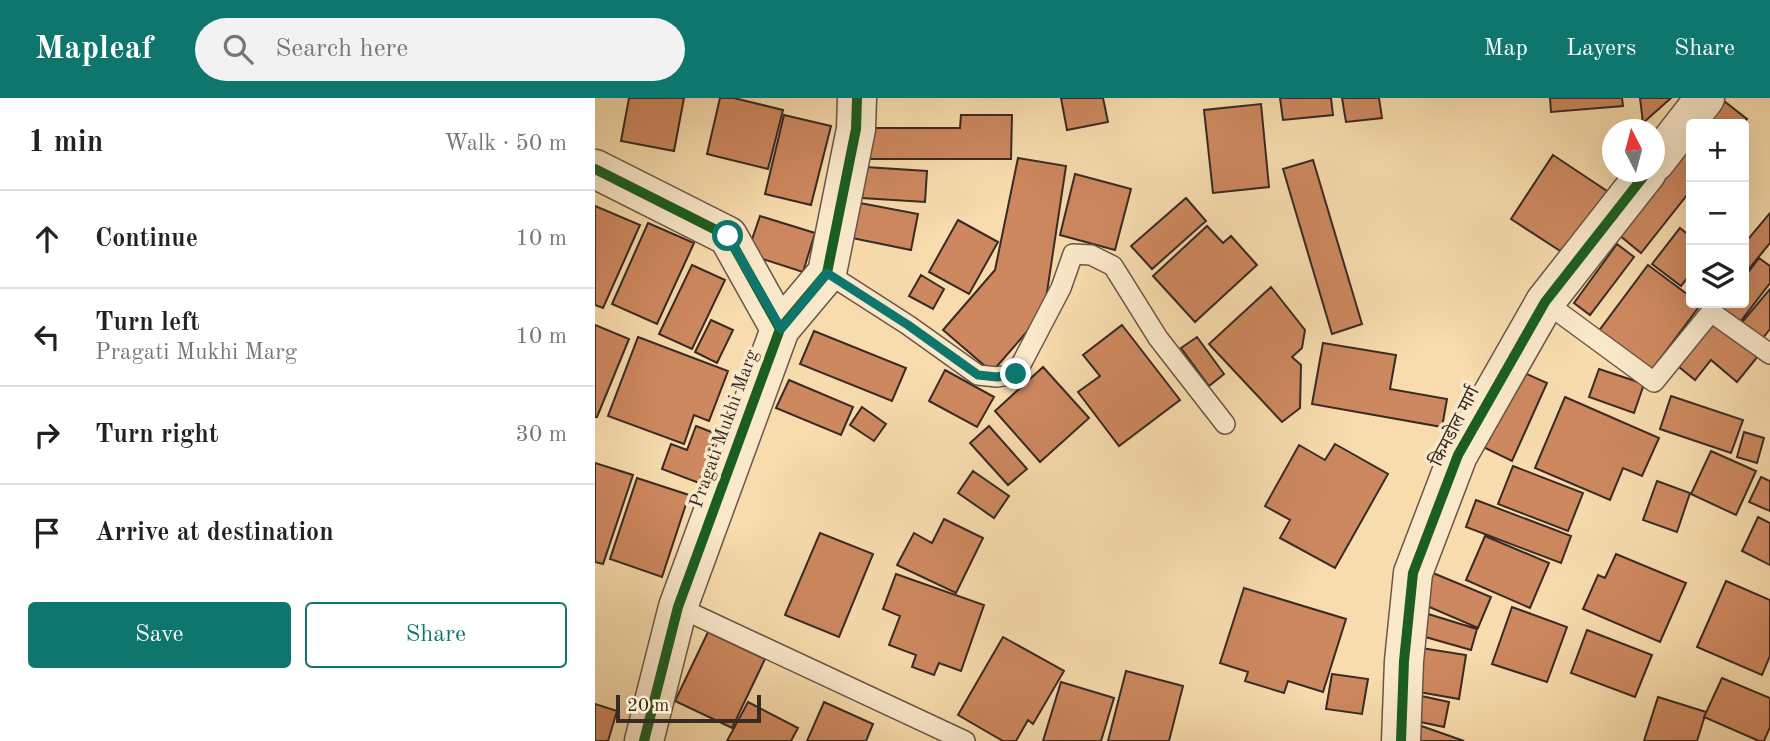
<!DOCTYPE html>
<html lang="en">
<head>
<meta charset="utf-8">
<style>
	:root { --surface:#fff; --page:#f2f2f2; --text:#222; --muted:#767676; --line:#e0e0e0; --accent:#0f766e }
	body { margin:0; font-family:"Old Standard TT","Noto Serif Devanagari",serif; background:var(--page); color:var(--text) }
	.controls { position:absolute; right:21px; top:21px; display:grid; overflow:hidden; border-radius:7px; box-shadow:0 7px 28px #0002 }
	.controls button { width:63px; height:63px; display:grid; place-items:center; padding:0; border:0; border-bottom:2px solid var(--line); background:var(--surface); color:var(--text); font:35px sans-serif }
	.compass { position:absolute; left:1007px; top:21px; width:63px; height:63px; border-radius:50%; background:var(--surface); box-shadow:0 7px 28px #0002; rotate:354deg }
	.scale { position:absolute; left:21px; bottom:18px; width:145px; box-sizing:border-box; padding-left:7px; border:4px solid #382a25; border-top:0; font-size:19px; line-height:24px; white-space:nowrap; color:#382a25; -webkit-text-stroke:5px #fae8ca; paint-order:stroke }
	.stop { position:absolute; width:21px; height:21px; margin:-16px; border:5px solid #0f766e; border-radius:50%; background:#fff }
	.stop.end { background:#0f766e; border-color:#fff; box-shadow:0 2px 7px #0008 }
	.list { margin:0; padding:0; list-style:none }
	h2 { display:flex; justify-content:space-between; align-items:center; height:91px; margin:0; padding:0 28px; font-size:30px }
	h2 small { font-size:23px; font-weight:400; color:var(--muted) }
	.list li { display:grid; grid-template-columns:46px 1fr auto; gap:21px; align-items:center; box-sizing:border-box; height:98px; padding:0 28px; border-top:2px solid var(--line) }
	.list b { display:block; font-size:26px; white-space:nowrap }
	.list p { margin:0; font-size:23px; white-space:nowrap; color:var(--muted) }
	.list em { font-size:23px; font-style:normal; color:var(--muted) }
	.actions { display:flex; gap:14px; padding:21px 28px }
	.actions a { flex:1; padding:16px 0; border:2px solid var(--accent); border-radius:7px; text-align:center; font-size:24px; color:var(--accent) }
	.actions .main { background:var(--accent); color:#fff }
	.icon { flex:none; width:38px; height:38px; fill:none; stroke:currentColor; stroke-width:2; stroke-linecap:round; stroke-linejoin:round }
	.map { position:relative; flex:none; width:1175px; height:643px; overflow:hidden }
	header { display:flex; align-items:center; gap:42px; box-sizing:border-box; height:98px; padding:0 35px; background:var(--accent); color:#fff }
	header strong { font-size:33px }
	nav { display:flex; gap:38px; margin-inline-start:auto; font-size:24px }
	.search { width:490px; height:63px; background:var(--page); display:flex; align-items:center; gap:18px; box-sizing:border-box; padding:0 24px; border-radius:38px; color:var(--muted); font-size:26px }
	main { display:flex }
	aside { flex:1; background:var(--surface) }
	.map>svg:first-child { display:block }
</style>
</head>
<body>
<header>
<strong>Mapleaf</strong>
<div class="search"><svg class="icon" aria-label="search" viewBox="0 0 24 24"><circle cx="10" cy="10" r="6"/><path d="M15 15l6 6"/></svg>Search here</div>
<nav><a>Map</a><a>Layers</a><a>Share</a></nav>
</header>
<main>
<aside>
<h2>1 min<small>Walk · 50 m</small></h2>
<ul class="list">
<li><svg class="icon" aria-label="ahead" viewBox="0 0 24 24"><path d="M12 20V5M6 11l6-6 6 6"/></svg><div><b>Continue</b></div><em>10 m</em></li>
<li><svg class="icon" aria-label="left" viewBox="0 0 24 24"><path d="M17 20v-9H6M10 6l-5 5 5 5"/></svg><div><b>Turn left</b><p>Pragati Mukhi Marg</p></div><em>10 m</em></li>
<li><svg class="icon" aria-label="right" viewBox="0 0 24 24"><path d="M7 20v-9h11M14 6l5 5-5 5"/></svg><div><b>Turn right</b></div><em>30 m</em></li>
<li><svg class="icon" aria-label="arrive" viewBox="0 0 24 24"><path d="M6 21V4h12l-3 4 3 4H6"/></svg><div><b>Arrive at destination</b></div></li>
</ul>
<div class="actions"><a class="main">Save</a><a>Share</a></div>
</aside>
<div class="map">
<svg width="1175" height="643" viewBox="0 0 1175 643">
	<rect width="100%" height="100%" fill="#f8dcad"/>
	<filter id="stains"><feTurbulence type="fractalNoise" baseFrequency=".00286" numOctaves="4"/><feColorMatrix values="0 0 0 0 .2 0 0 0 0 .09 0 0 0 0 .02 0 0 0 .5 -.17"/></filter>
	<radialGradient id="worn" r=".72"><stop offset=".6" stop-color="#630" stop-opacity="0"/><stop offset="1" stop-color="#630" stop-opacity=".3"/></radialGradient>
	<!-- building -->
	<path fill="#ce885f" stroke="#382a25" stroke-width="2" d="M 34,0 L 89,0 L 79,53 L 26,43 Z
		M 125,0 L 139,0 L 188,12 L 173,71 L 112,56 Z
		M 466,0 L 508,0 L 513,24 L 472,32 Z
		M 685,0 L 736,0 L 738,17 L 688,22 Z
		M 747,0 L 784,0 L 787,20 L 751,24 Z
		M 955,0 L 1027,0 L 1028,8 L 956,14 Z
		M 1045,0 L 1076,0 L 1048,25 Z
		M 1125,0 L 1152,21 L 1148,26 L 1102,26 Z
		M 666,6 L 674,89 L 618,95 L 609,12 Z
		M 189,17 L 236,28 L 216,107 L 170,96 Z
		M 366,17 L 417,17 L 416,61 L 275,61 L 275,30 L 365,30 Z
		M 1096,34 L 1096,92 L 1046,155 L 1018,132 Z
		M 958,57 L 1015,95 L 973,158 L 916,121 Z
		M 423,60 L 471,68 L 449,214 L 397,274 L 348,232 L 400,172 Z
		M 718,62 L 767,226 L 737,236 L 688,71 Z
		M 270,69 L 332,73 L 330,104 L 267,100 Z
		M 480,76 L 536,91 L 520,152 L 465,137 Z
		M 591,100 L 611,123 L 557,171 L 536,148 Z
		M 265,105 L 323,116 L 316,152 L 257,140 Z
		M 0,108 L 45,127 L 8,210 L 0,207 Z
		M 1175,115 L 1175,145 L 1149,177 L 1149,146 Z
		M 165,118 L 220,135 L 208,174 L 152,156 Z
		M 363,122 L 403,144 L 374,196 L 334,174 Z
		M 53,125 L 99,145 L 62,226 L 17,206 Z
		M 612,128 L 628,145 L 636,138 L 662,167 L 600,224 L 558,178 Z
		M 1085,130 L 1096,139 L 1096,175 L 1086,188 L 1057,166 Z
		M 1022,146 L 1039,159 L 995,217 L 979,205 Z
		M 1164,160 L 1175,168 L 1175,185 L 1142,228 L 1123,214 L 1130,205 L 1149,205 L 1149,180 Z
		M 97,167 L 130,182 L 97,251 L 64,236 Z
		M 1053,167 L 1096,199 L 1096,205 L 1106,206 L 1056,273 L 1003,234 Z
		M 326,177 L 349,191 L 338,211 L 314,198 Z
		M 676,189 L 710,232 L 707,250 L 697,259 L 706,267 L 705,310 L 687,324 L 614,246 Z
		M 1175,191 L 1175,231 L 1164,245 L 1143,229 Z
		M 1117,218 L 1164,257 L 1142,284 L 1116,262 L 1100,282 L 1078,264 Z
		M 116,222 L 138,232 L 122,265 L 100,254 Z
		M 0,227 L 34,241 L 2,319 L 0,319 Z
		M 527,227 L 585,302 L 524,348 L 483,294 L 505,278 L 488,257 Z
		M 219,233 L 311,270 L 297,303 L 205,266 Z
		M 43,239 L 133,273 L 114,323 L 99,317 L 89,346 L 13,318 Z
		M 602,239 L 629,276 L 614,288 L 586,250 Z
		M 728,245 L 801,257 L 795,291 L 852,301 L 847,329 L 717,306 Z
		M 448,269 L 494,320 L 445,364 L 400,313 Z
		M 916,269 L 952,285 L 917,363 L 880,345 Z
		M 1004,271 L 1049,286 L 1039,315 L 994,299 Z
		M 350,272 L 399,299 L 382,329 L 334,303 Z
		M 194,282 L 258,309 L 246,337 L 181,310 Z
		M 1076,298 L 1148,322 L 1136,355 L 1065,331 Z
		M 970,299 L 1064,340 L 1047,378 L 1028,370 L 1015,402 L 940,370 Z
		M 267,309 L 291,326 L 279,343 L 255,327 Z
		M 101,328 L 122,336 L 104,385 L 67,371 L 76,346 L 92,352 Z
		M 394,328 L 432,371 L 413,387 L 375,345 Z
		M 1149,334 L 1169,340 L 1162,365 L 1142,359 Z
		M 740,346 L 793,376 L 740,470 L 685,440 L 695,422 L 670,408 L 704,347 L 730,362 Z
		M 1116,353 L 1161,373 L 1141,417 L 1096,396 Z
		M 0,365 L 38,377 L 8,466 L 0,464 Z
		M 918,368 L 988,395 L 973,433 L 903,406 Z
		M 378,373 L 414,398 L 399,420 L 363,395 Z
		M 1166,379 L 1175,383 L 1175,413 L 1154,404 Z
		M 42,380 L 94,397 L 67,479 L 15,461 Z
		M 1062,383 L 1095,395 L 1082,434 L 1048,422 Z
		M 881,402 L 976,438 L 966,465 L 871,429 Z
		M 1163,419 L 1175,425 L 1175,467 L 1147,453 Z
		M 349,421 L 388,440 L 361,495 L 302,467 L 319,435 L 337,445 Z
		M 225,435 L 278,456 L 244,539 L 190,517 Z
		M 890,438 L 954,465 L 935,510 L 871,482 Z
		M 1021,456 L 1091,485 L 1065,544 L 988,511 L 1003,477 L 1010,480 Z
		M 838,475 L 896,499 L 883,530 L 825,505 Z
		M 301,476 L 389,507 L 366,573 L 344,565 L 339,577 L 317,569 L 321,557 L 294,547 L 305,518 L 288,511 Z
		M 1131,483 L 1175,502 L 1175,558 L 1167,577 L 1102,549 Z
		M 649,490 L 751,521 L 728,594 L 693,583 L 689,595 L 650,583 L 653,574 L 625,565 Z
		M 917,509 L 972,529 L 952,584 L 897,566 Z
		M 820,512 L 882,531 L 876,552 L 813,534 Z
		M 992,532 L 1057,557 L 1040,599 L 976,575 Z
		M 113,534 L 170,561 L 137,630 L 80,603 Z
		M 408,539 L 469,573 L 438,626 L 433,622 L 421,643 L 408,643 L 363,617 Z
		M 820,549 L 871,557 L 864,601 L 812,592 Z
		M 531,573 L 588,588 L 574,643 L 513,643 Z
		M 737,576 L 773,581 L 767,616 L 731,611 Z
		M 1127,580 L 1175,600 L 1175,629 L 1169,643 L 1164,643 L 1109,619 Z
		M 466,584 L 519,600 L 506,643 L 448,643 Z
		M 822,597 L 854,604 L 849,629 L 816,622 Z
		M 1063,599 L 1111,614 L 1102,643 L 1049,643 Z
		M 153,604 L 203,630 L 196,643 L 132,643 Z
		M 229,604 L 278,626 L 271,643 L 212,643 Z
		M 0,606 L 22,613 L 13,643 L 0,643 Z
		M 815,624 L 869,643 L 808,643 Z"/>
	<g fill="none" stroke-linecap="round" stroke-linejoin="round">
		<defs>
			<path id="service" d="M 232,175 L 313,227 L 383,277 L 402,279 L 421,276 L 466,190 L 478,156 L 496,157 L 518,168 L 563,240 L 630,326
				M 950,204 L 1059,284 L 1116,214 L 1175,256
				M 83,509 L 370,643"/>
			<path id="minor" d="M 1060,64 L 1110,0
				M 0,71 L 133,138 L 185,231
				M 49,643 L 83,509 L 185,231 L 232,175 L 261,31 L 262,0
				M 806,643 L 809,563 L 818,475 L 863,357 L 950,204 L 1052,74"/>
		</defs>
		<!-- service casing -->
		<use href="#service" stroke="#685647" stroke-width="22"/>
		<!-- minor casing -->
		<use href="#minor" stroke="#685647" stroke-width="41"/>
		<!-- service -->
		<use href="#service" stroke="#fae8ca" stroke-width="19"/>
		<!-- minor -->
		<use href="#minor" stroke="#fae8ca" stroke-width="38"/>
		<defs>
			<path id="cycleway" d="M 0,71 L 133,138 L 185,231
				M 49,643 L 83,509 L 185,231 L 232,175 L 261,31 L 262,0
				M 806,643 L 809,563 L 818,475 L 863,357 L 950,204 L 1052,74"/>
		</defs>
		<!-- cycleway casing -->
		<use href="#cycleway" stroke="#fae8ca" stroke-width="15"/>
		<!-- cycleway -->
		<use href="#cycleway" stroke="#1b5e20" stroke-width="10"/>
	</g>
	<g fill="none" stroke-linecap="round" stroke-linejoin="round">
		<!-- route -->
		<path stroke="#0f766e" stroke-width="9" d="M 133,138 L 186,231 L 232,175 L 313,227 L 383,277 L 402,279 L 421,276"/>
	</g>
	<g text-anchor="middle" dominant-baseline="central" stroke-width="7" stroke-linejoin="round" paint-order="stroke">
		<!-- street labels -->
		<g font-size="19" fill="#382a25" stroke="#fae8ca">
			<text transform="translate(861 329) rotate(-63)">किमडोल मार्ग</text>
			<text transform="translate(130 331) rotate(-70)">Pragati Mukhi Marg</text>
		</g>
	</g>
	<rect width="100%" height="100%" filter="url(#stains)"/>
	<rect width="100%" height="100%" fill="url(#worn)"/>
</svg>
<div class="controls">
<button>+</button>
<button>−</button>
<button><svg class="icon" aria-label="layers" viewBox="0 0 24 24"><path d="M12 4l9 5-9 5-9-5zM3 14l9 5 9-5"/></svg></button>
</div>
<svg class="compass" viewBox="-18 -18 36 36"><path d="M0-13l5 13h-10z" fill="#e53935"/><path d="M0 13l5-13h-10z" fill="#767676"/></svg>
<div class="scale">20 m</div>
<div class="stop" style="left:133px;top:138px"></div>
<div class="stop end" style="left:421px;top:276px"></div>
</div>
</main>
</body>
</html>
